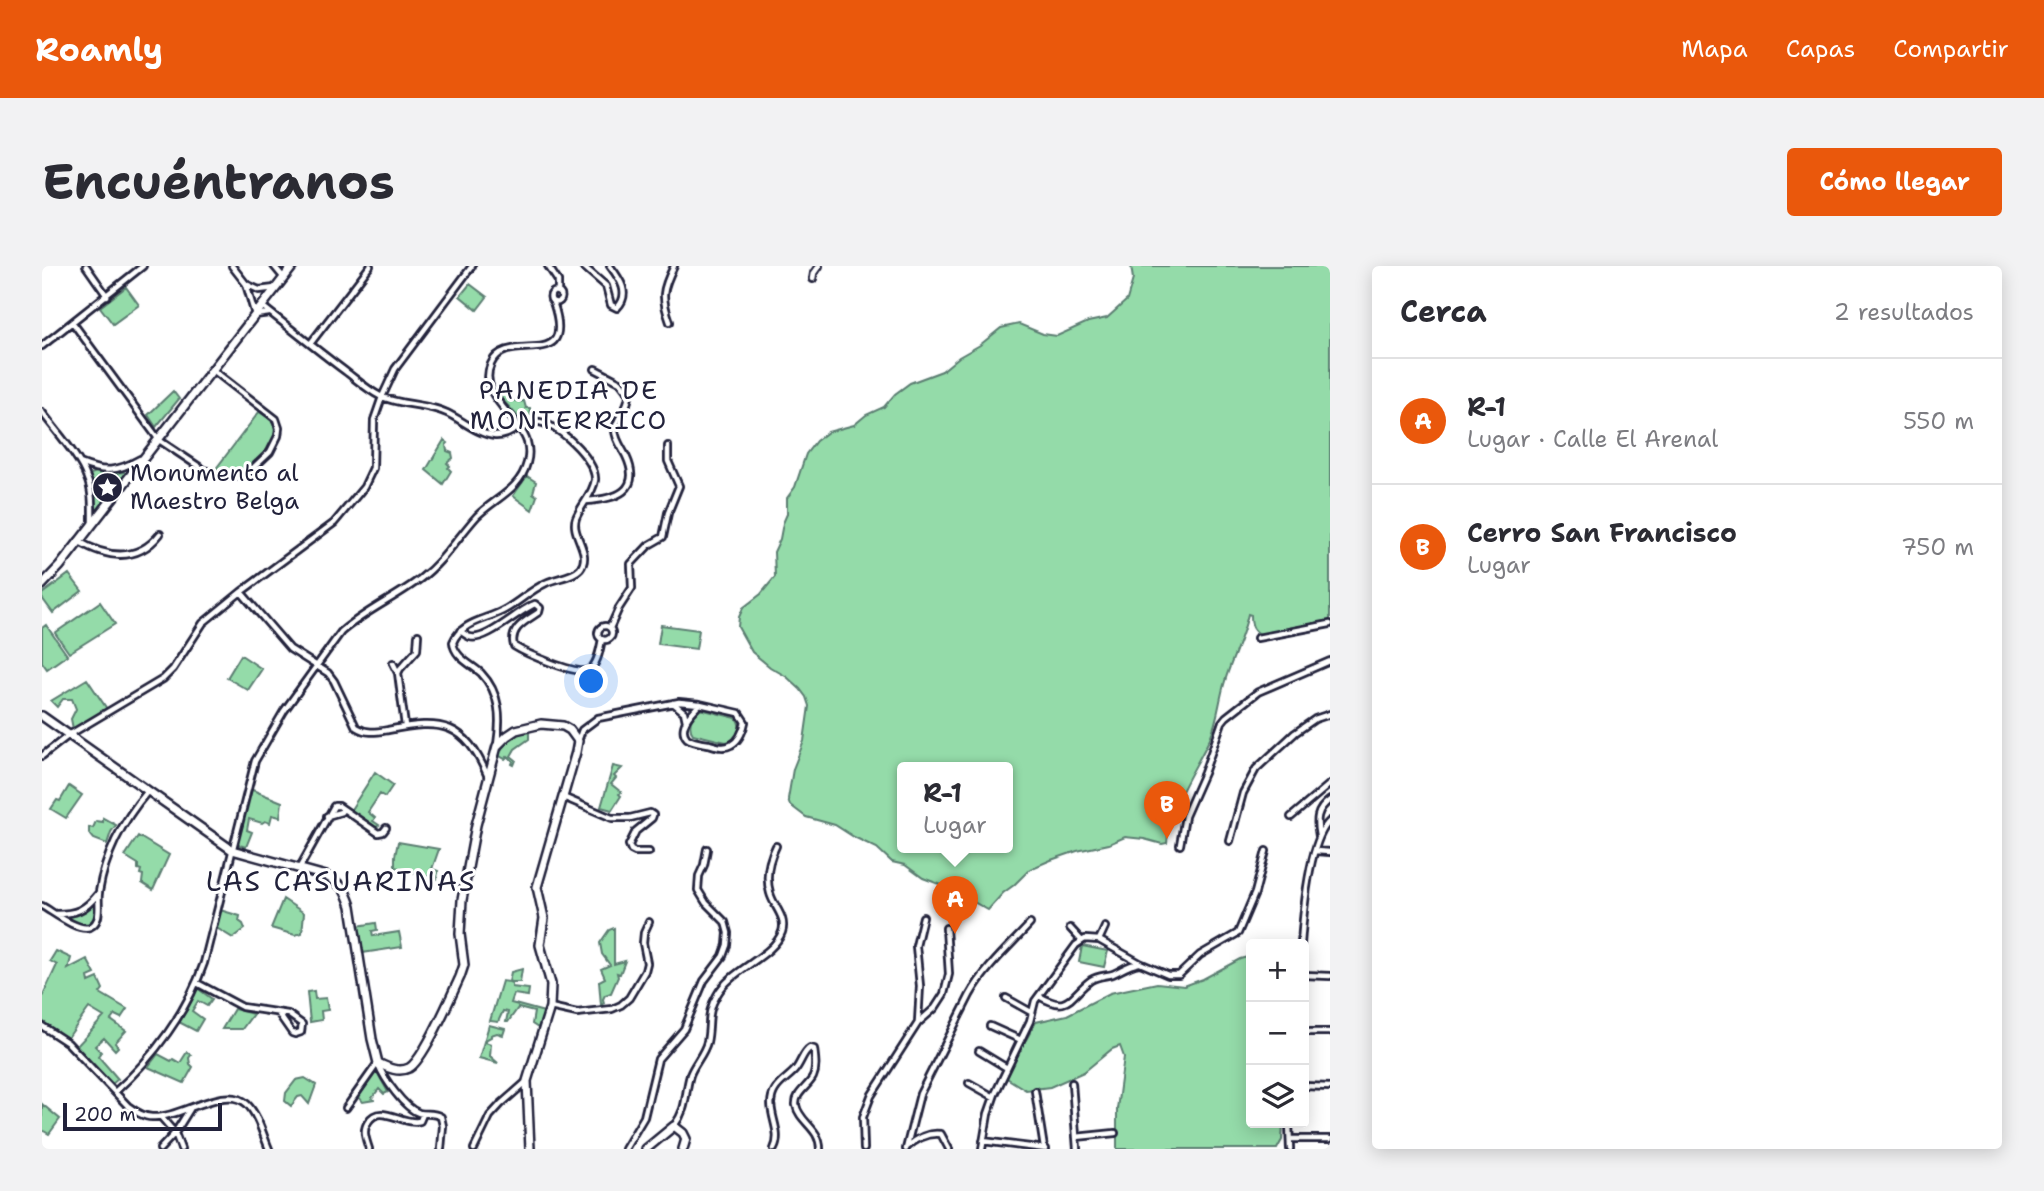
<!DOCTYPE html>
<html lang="es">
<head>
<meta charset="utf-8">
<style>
	:root { --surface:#fff; --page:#f2f2f3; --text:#2b2b33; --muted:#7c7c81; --line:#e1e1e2; --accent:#ea580c }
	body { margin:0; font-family:"Shantell Sans",sans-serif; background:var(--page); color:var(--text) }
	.controls { position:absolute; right:21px; bottom:21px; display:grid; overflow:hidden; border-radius:7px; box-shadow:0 4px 18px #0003 }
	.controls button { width:63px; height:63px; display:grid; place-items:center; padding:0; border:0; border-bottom:2px solid var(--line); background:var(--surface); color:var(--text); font:35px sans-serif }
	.scale { position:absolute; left:21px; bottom:18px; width:159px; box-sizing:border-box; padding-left:7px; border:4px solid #22223b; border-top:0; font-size:19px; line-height:24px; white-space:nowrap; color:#22223b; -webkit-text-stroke:5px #fff; paint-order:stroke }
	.you { position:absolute; left:550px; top:416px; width:24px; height:24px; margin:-18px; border:5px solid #fff; border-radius:50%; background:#1a73e8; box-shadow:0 0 0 10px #1a73e833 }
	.badge { display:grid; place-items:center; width:46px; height:46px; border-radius:50%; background:var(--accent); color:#fff; font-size:23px; font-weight:700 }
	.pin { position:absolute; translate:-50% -58px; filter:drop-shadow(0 2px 4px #0008) }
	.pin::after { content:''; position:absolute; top:37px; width:24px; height:21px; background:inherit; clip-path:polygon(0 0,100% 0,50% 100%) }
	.popup { position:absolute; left:855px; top:496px; width:116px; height:91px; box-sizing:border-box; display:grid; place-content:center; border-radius:7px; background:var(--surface); filter:drop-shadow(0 2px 5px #0005); font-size:23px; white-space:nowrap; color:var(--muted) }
	.popup b { font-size:26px; color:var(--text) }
	.popup::after { content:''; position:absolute; left:50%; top:100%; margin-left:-14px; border:14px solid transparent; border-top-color:var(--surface) }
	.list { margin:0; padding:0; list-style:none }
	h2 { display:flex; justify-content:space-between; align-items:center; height:91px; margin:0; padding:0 28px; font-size:30px }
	h2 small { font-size:23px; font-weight:400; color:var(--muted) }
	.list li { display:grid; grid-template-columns:46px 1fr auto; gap:21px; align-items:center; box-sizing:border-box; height:126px; padding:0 28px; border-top:2px solid var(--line) }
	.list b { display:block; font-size:26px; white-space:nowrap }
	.list p { margin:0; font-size:23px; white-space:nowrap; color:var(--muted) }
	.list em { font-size:23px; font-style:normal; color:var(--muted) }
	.icon { flex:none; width:38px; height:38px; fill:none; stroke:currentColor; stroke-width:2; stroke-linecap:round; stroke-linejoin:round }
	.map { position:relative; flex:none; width:1288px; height:883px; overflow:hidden; border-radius:7px }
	header { display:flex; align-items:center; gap:42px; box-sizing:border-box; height:98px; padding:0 35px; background:var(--accent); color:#fff }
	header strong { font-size:33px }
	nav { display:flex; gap:38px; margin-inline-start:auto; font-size:24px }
	.intro { display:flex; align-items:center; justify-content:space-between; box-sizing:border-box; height:168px; padding:0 42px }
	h1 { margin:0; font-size:49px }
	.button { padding:18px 32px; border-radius:7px; background:var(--accent); color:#fff; font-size:24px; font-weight:700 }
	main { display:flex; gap:42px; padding:0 42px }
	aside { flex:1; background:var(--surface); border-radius:7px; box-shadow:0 4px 18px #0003 }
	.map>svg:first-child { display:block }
</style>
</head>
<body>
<header>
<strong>Roamly</strong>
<nav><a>Mapa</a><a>Capas</a><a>Compartir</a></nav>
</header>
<div class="intro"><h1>Encuéntranos</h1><a class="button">Cómo llegar</a></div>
<main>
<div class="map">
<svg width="1288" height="883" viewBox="0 0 1288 883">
	<rect width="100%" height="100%" fill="#fff"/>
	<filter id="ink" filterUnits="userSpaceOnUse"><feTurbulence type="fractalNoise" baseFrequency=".0143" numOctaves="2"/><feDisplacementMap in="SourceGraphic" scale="14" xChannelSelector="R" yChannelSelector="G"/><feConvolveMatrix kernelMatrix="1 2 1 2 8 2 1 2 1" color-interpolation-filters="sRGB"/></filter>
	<g filter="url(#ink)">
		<!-- green -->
		<path fill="#94dba9" stroke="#5b7e72" stroke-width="2" fill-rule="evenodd" d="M 1089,0 L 1288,0 L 1288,359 L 1221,370 C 1211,365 1209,360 1209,349 L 1206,348 C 1201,372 1190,392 1183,415 C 1177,434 1176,454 1168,472 C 1152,506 1127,538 1125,577 L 1120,578 L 1102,573 L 1083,571 L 1067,578 L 1035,585 L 1009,594 L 988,603 L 972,619 L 961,627 L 946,644 L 905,621 L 881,612 L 863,599 L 850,596 L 835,582 L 812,571 L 793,559 L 764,551 L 748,539 L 746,533 L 751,503 L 762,475 L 767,440 L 764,431 L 758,423 L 745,411 L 728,401 L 710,386 L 696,361 L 697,351 L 701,342 L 719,328 L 733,311 L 732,286 L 738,273 L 741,257 L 745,248 L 745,232 L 753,221 L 764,188 L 774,175 L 786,166 L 812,159 L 824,149 L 842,141 L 853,128 L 868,117 L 900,105 L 917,91 L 938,79 L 959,62 L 977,58 L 1001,68 L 1015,70 L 1046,56 L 1065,52 L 1085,34 L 1091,13 ZM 860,502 L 965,502 L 965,582 L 860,582 Z
			M 428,18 L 445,31 L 435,44 L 418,30 Z
			M 84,21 L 97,39 L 71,58 L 58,41 Z
			M 131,125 L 137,133 L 114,161 L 106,149 Z
			M 462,125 C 467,133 472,137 482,135 L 484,142 L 488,142 L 489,150 L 479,154 L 458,131 Z
			M 217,146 C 222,149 228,152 231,157 C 240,173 215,201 201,207 C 192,210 181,209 173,204 Z
			M 402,174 L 406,177 L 404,179 L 405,185 L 410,187 L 411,192 L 405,197 L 408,200 L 406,202 L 409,205 L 401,218 L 384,204 Z
			M 54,206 L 66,208 L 82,206 L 84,209 L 57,244 L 54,245 L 52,244 L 47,212 L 49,208 Z
			M 485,210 L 494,216 L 491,227 L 495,230 L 490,244 L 471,230 Z
			M 27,308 L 40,325 L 11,347 L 0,332 L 0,328 Z
			M 58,336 L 73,358 L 27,387 L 13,367 Z
			M 4,359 L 25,389 L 5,403 L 0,396 L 0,362 Z
			M 619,359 L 657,364 L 654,383 L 616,378 Z
			M 199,389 L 220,403 L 206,424 L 185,412 Z
			M 45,413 L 65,443 L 31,463 L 29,453 L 34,443 L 30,433 L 21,433 L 15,441 L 9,435 Z
			M 658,443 L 694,452 C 701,460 696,466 692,474 L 684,476 L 651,468 C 645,460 650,448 658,443 Z
			M 487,462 L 487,473 L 473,483 L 469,490 L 474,494 L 472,499 L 470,498 L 471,495 L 466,490 L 463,493 L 456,489 C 463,476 473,465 487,462 Z
			M 571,500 L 580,502 L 572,510 L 574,512 L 569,518 L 579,526 L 577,528 L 579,530 L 570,544 L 559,541 Z
			M 333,506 L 351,519 L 343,531 L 338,528 L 326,546 L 333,552 L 331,555 L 337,559 L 333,562 L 308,545 Z
			M 27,520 L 40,529 L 24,552 L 9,543 L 15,534 L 18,535 Z
			M 208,523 L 240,536 L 238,551 L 230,549 L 228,557 L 223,555 L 220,557 L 207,553 L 205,564 L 210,566 L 204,581 L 194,578 Z
			M 61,552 L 74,559 L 69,566 L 65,578 L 52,573 L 47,567 L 47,561 L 51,562 L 54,555 L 61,556 Z
			M 96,570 L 127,589 L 111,624 L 100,617 L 101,609 L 98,608 L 99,604 L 96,603 L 96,598 L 83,590 Z
			M 356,576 L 397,583 L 390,603 L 396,605 L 395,613 L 353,601 L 353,590 Z
			M 241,633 L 262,647 L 260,667 L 253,669 L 229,662 Z
			M 50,636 L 57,638 L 54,656 L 43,662 L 14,648 L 25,648 Z
			M 178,644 L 198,650 L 197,655 L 201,658 L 203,663 L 191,672 L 173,661 Z
			M 334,657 L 335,664 L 330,665 L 331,670 L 357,666 L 360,681 L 320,687 L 315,660 Z
			M 572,662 L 572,698 L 583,695 L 578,708 L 575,707 L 576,711 L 569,727 L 563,729 L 561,733 L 562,737 L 559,739 L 557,715 L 563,712 L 559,703 L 568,699 L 560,688 L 558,677 L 567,664 Z
			M 1040,680 L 1066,685 L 1062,701 L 1037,696 Z
			M 14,685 L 29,692 L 26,703 L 45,693 L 53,708 L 46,711 L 47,716 L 56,712 L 61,723 L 58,727 L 85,743 L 79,752 L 73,749 L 69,754 L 84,765 L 73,777 L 76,781 L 73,784 L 62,772 L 53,780 L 59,786 L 56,790 L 76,813 L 69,819 L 33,782 L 62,751 L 47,742 L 25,773 L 0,758 L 0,731 L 15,699 L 8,695 Z
			M 1209,690 L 1209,857 L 1241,857 L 1240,874 L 1235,883 L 1075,883 L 1075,843 L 1082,791 L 1078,780 L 1070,783 L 1042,806 L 1008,821 L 984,824 L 963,811 L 994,756 L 1025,749 L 1068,727 L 1115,717 L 1142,720 L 1161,713 L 1198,693 Z
			M 480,703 L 478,716 L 467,716 L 470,717 L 470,721 L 487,723 L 486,730 L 472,728 L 469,737 L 502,746 L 496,762 L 490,758 L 492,746 L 476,742 L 466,756 L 464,756 L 466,746 L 461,745 L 456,756 L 448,755 L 460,715 L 467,716 L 469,706 Z
			M 155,722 L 170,733 L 165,740 L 156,735 L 150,745 L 161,753 L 154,765 L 135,755 Z
			M 272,725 L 273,733 L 284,732 L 286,744 L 279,745 L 280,754 L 268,756 L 265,726 Z
			M 192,743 L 211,748 L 200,763 L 180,763 Z
			M 447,759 L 463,763 L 461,769 L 455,767 L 449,769 L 449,771 L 445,773 L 443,776 L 449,778 L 448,790 L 456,797 L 437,792 Z
			M 145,786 L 149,789 L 147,792 L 148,798 L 151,801 L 142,817 L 106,801 L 116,788 L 129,795 L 131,793 L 138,797 Z
			M 334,804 L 346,826 L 342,828 L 337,823 L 330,832 L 332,834 L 321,836 L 317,831 Z
			M 263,812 L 274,819 L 267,838 L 260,830 L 256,831 L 249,840 L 243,835 L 244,827 L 254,814 Z
			M 0,838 L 18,853 L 7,868 L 0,864 Z"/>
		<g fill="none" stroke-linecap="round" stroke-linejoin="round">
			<defs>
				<path id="street" d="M 44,0 L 65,30
					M 190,0 L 204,18 L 213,49 L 227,47
					M 232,0 L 242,12
					M 506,0 L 516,15 L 516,26
					M 541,0 L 564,20 L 569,39 L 575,42 C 589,28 578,13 568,0
					M 771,13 L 772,7 L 777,0
					M 204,18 L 217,24 L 233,22
					M508.5 31a5.5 5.5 0 1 1 11 0a5.5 5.5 0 1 1-11 0Z
					M 220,40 C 248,62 275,84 303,105 C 315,114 326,124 338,130 C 359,140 384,137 405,147 C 420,154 435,168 453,170 C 468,171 478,157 492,156 C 512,153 555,194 553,214 C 551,228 539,239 534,252 C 528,269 551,287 538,303 C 531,311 513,312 504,317 C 489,324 478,335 464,343 C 446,354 421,354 411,376 C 412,391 429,398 439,407 C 459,428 459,453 455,479
					M 628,56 C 619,31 620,24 632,0
					M 31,57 L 117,174 L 162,204 L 182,211 L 198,210 L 208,205 L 228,186 L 236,170 L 237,162 L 234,153 L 171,104
					M 268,78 L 328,0
					M 0,80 L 101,0
					M 0,146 C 13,164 38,191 45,212 C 51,226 50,242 50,257
					M 38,197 C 62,207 75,206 98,193
					M 544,235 C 573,233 601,226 584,190 C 580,182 573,173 573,164 C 574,151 587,143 587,128 L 578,116 L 553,103
					M 36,275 C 65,292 95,297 118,268
					M 199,326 L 248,383 L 286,407 L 292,415 L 314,461 C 325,468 334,466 346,464 C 400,453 423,456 446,511
					M556 367a7 7 0 1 1 14 0a7 7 0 1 1-14 0Z
					M 568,362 L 577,342 L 590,322 L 589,298 L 607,279 L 621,271 L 626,247 L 637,220 L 626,195 L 626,180
					M 418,365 C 420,366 426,371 428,371 C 444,376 478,343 493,338 L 498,342 L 497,346 C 484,355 467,362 472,380 C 483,387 535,410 547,404 C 556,399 558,382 560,373
					M 1215,372 L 1288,358
					M 351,397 L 356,407 L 358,403 L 375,384 L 376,369
					M 356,407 L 363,460
					M 631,437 L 642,446 L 644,455
					M 536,475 L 540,464 L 556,452 L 637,436 L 658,438 L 697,447 L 703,456 C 701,465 697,475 689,479 C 682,483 674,480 667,478 C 660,477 650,476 645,472 C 635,461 650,446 658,438
					M 0,490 L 27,469 L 121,413 L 131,403 L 161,357 L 199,326 L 292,257 L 322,221 L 331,202 L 332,154 L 340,131 L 353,103 L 430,0
					M 521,531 L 570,552 L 588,552 L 608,547 L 611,549 L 610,552 L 594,565 L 587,579 L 589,584 L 593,586 L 607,586
					M 285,550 L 299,546 L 301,543
					M 1249,551 L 1288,518
					M 1277,570 C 1274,554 1274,544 1288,534
					M 1188,575 L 1201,527 L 1214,503 L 1253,467 L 1273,453 L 1288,448
					M 1138,579 L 1143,550 L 1162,507 L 1180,456 L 1184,451 L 1216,426 L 1288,395
					M 1273,585 L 1288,586
					M 258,601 L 292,540 L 297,540 L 336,567 L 341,566 L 344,562
					M 0,640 C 11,646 36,666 48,661 C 61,655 55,637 57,626 C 63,588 82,553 106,525
					M 14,648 C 34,648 43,644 56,628
					M 1028,662 L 1039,674
					M 1057,674 L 1063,661
					M 1259,678 C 1261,650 1267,573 1288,555
					M 1262,709 L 1288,710
					M 155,717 L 200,741 L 246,748 L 260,758 L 259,766 L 253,768 L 250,767 L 236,747
					M 997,730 C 1028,748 1027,730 1049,714 C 1055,710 1063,710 1071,708 C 1080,704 1086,699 1097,697
					M 964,732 L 989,746
					M 508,741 L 535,747 L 570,743 L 579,739 L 587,732 L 603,705 L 605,697 L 601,677 L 602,667 L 607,656
					M 876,756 L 878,720 L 874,680 L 881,651
					M 0,760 L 26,777 L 86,840 C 93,845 101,851 110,851 C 138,853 184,817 205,838 C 216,849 221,869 227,883
					M 948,760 L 979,774
					M 1262,766 L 1288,766
					M 937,785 L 965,802
					M 336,798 C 342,813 362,842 377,847 C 385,849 391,846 399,851 L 401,860 L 399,883
					M 927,817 L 952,831
					M 1030,817 L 1035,883
					M 1262,820 L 1288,821
					M 993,825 L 1002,882
					M 73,826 C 112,791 145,746 162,697 L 213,495 L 242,445 L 299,366 C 323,345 353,332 378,313 C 402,295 416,271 435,250 C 453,232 478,224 485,197 C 487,190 487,183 485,176 C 477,150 435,129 449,98 C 465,61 536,110 511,36
					M 304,842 L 335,798
					M 119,851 L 133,867 L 139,883
					M 1247,857 L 1248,883
					M 632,860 C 646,841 642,830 648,809 C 652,798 662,788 665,776 C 669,758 664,747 675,729 C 689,703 731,691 740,666 C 745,651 731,640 728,627 C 723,610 727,594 734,580
					M 1034,871 L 1073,867
					M 1248,873 L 1288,873
					M 941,875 L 1004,883
					M 865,881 C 875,872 886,866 899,868 L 907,883
					M 118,883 L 133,867 L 148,843
					M 327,883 C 324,873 320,865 326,856 C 338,836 361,860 378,855 L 381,848
					M 432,883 L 448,850 L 459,838 L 484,816
					M 583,883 L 602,851 L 616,793 L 642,763 L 662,715 L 681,690 L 685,679 L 686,667 L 683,656 L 664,637 L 656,624 L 657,610 L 662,599 L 665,583
					M 732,883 C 742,864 721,843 733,824 C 738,816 747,811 753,804 C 759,797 761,786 768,782 L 772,783 C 773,792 775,802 771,811 C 766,821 753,827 754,839 C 757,856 778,862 778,883
					M 822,883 L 821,851 L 829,830 L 876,757 L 893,742 L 902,728 L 907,708 L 904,662
					M 864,883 L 878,828 L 928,729 C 943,702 967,681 988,658
					M 940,883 L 946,848 L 953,828 L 988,755 L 993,735 L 1034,679 L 1043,673 L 1057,674 L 1098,697 L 1126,709 L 1137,709 L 1158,689 L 1196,667 L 1213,627 L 1224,585"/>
				<path id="secondary" d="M 0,319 L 18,300 L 251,0
					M 0,450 L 190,584 L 284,610 C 300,619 303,622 309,640 L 330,773 L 336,797 C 346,802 357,807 367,802 C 382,794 410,728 418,711 L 422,699 L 418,668 L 420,634 L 434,559 L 455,480 L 465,470 L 474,464 L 499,458 L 521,460 L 528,464 L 536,475 L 534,486 L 495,621 L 502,652 L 498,679 L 509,718 L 508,741 L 485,815 L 488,883
					M 604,883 L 632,860 L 641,867 L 644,873 L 641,883"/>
			</defs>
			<!-- street casing -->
			<use href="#street" stroke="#22223b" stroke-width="10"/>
			<!-- secondary casing -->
			<use href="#secondary" stroke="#22223b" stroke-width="12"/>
			<!-- street -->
			<use href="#street" stroke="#fff" stroke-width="4.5"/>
			<!-- secondary -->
			<use href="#secondary" stroke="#fff" stroke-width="7"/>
		</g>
	</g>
	<!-- icons -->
	<defs>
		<symbol id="sight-disc" viewBox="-11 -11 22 22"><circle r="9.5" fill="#22223b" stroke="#fff"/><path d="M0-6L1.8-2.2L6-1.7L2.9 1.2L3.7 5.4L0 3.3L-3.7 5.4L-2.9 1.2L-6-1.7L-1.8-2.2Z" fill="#fff"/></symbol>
	</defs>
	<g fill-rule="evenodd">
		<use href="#sight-disc" x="48" y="204" width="35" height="35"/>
	</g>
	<g text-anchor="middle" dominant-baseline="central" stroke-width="6" stroke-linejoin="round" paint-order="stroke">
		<!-- poi labels -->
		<g font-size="24" fill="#22223b" stroke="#fff" text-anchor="start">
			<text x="88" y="207">Monumento al<tspan x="88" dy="28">Maestro Belga</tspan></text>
		</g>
		<!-- neighbourhood labels -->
		<g font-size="26" letter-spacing="2" fill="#22223b" stroke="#fff">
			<text x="527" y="123">PANEDIA DE<tspan x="527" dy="30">MONTERRICO</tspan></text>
		</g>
		<!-- quarter labels -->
		<g font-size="28" letter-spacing="2" fill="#22223b" stroke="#fff">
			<text x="299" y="615">LAS CASUARINAS</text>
		</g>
	</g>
</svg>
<div class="controls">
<button>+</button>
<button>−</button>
<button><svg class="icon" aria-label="layers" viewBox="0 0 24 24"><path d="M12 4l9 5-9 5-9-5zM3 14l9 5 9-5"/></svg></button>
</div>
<div class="scale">200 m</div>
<div class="you"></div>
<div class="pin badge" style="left:913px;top:668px">A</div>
<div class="popup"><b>R-1</b>Lugar</div>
<div class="pin badge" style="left:1125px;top:573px">B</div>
</div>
<aside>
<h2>Cerca<small>2 resultados</small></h2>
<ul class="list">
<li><span class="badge">A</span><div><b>R-1</b><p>Lugar · Calle El Arenal</p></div><em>550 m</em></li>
<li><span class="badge">B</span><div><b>Cerro San Francisco</b><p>Lugar</p></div><em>750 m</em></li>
</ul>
</aside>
</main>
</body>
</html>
